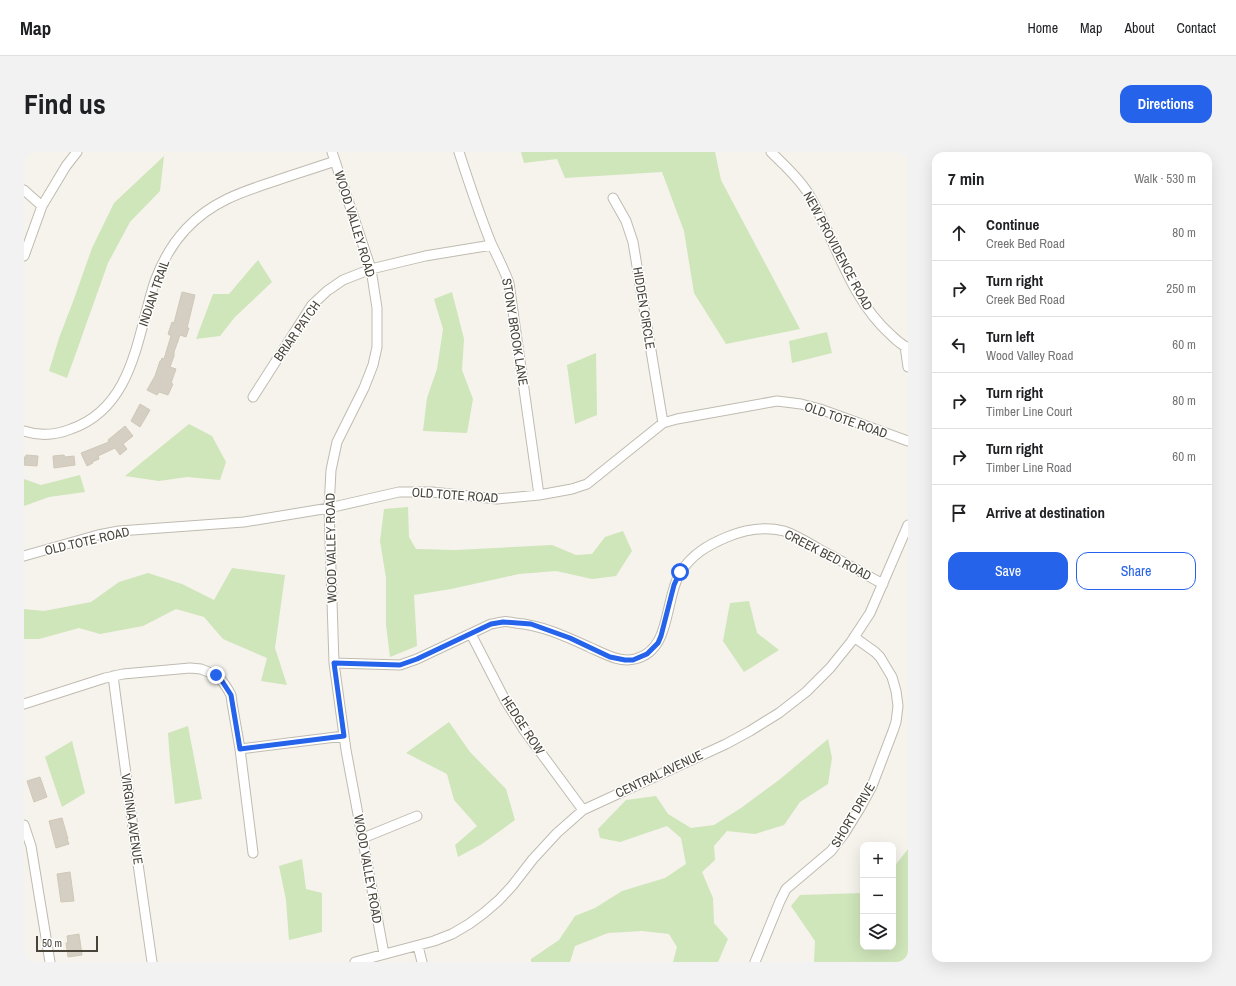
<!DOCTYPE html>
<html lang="en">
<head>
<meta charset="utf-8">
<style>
	:root { --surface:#fff; --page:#f2f2f2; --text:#202124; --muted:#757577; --line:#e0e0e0; --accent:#2563eb }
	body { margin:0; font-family:"Archivo Narrow",sans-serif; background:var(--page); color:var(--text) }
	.controls { position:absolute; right:12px; bottom:12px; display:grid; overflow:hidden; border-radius:8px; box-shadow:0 4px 16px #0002 }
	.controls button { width:36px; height:36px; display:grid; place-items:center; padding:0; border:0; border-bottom:1px solid var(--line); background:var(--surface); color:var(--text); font:20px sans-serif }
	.scale { position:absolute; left:12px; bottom:10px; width:62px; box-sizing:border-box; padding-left:4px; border:2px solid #49443a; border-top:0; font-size:11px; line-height:14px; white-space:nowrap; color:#49443a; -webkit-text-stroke:3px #fff; paint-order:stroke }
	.stop { position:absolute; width:12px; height:12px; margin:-9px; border:3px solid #2563eb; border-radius:50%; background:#fff }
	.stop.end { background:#2563eb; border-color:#fff; box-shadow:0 1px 4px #0008 }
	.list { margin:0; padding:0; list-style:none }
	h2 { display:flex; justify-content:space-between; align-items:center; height:52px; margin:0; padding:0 16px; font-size:17px }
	h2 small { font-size:13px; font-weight:400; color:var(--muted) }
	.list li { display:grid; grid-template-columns:26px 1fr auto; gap:12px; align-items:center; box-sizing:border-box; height:56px; padding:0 16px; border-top:1px solid var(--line) }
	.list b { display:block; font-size:15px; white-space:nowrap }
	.list p { margin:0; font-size:13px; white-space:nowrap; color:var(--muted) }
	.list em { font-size:13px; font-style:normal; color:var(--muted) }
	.actions { display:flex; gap:8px; padding:12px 16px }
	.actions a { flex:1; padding:9px 0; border:1px solid var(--accent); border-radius:12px; text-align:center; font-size:14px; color:var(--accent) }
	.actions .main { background:var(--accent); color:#fff }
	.icon { flex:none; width:22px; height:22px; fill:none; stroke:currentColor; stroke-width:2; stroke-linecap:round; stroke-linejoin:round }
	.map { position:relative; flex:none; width:884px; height:810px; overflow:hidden; border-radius:12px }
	header { display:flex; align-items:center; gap:24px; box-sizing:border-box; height:56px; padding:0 20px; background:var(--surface); border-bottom:1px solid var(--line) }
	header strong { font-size:19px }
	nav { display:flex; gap:22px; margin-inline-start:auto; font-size:14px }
	.intro { display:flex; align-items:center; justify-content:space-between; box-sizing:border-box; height:96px; padding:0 24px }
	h1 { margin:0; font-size:28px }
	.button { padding:10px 18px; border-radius:12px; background:var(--accent); color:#fff; font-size:14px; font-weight:700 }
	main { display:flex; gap:24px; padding:0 24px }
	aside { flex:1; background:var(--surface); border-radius:12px; box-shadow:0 4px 16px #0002 }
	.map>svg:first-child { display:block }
</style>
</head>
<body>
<header>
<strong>Map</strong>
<nav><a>Home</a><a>Map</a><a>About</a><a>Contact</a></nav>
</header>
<div class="intro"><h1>Find us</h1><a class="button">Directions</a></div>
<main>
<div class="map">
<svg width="884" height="810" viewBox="0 0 884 810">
	<rect width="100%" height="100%" fill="#f5f3ec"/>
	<!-- green -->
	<path fill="#cfe5ba" d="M 497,0 L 691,0 L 697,28 L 776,177 L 702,192 L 670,141 L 660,79 L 638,20 L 541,26 L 533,7 L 500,11 Z
		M 140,4 L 136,39 L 106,70 L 84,111 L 43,226 L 25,219 L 35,186 L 50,147 L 68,96 L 90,51 Z
		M 234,108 L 248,130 L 211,165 L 196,184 L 172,187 L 189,142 L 205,142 Z
		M 428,140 L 440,187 L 438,218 L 449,247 L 443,281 L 399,279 L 403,246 L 413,217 L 419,177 L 410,147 Z
		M 803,180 L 808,201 L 768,211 L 765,189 Z
		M 572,201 L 573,263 L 551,272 L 543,213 Z
		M 165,272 L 188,284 L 202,310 L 196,328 L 163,325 L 135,329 L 101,324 Z
		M 56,323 L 61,340 L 25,345 L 0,354 L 0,327 L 17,333 Z
		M 384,355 L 385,385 L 392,397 L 431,398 L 528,393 L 552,403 L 568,402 L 581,385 L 599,379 L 608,399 L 592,424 L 568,427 L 532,419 L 495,422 L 427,437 L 390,443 L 393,494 L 366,505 L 362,473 L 362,426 L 356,389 L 360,357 Z
		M 208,416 L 261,423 L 251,496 L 263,533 L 237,529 L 243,506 L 199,487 L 180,465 L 152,457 L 119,474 L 76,482 L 55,476 L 15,487 L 0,487 L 0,457 L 20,459 L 67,450 L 95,430 L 124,421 L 158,432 L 190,448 Z
		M 725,449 L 733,481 L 755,498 L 720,520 L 699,489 L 706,451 Z
		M 425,570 L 446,600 L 482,637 L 491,668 L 458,692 L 434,705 L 431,693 L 453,674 L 430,648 L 423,622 L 382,601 Z
		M 164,574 L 178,647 L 151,652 L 146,608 L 144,581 Z
		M 804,587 L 808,606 L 804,632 L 776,650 L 760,673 L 731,682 L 703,679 L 690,694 L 691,708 L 678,720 L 689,746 L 690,771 L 704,787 L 694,810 L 649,810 L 653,795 L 645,782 L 618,779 L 584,781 L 551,794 L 546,810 L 507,810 L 507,807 L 535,788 L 551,764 L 571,756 L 598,739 L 641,726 L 662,712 L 657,686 L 643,674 L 596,690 L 576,686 L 574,677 L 602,648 L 632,644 L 644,662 L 667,676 L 690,673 L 717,656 L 755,628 Z
		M 48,589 L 61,641 L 38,655 L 21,605 Z
		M 884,697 L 884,810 L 790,810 L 791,789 L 767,754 L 776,743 L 839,741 L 839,795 L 869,795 L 869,716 Z
		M 278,707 L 282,737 L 298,741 L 298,780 L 265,788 L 262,748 L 255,714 Z"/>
	<!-- building -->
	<path fill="#d5cfc3" stroke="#d0c7b7" d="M 158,140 L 171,143 L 163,176 L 165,176 L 162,185 L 156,183 L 150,200 L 150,204 L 146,215 L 152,217 L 147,231 L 149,232 L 144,243 L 135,240 L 133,243 L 123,238 L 131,224 L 136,209 L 137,209 L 138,206 L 140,207 L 147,184 L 144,182 L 148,170 L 150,171 Z
		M 116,252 L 126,258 L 116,275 L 107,269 Z
		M 101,274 L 109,284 L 99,292 L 103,297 L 96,303 L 91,296 L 74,304 L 75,307 L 68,310 L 69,311 L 63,314 L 57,301 L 85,290 L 84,288 Z
		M 2,303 L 14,304 L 13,314 L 0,313 L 0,305 L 2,305 Z
		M 40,303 L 41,305 L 50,304 L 51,313 L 30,316 L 29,304 Z
		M 16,625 L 23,645 L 10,650 L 3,629 Z
		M 38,666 L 44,687 L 43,687 L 45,692 L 32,696 L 25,669 Z
		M 46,720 L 50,749 L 37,750 L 33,722 Z
		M 55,782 L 58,803 L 44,805 L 42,791 L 44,791 L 43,784 Z"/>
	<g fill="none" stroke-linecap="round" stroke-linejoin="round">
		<defs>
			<path id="minor" d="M 308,0 L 347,117 L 353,156 L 353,195 L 349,213 L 340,236 L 313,290 L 307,318 L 305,356 L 310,511 L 322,598 L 360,802
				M 435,0 C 445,31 455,61 467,91 C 473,104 480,117 485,131 L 515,343
				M 747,0 C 760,13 774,25 784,41 C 812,88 825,146 867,183 C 872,188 878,193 884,196
				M 0,38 L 18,54
				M 589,46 L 602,69 L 609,90 L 639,271
				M 0,104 L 18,54 L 42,14 L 53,0
				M 881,194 L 884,215
				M 229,245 L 288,153 L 303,139 L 319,128 L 347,117 L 401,104 L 468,93
				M 0,279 C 15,284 32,283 47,277 C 110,255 113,183 131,129 C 138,110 148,92 162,77 C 187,50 217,40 251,29 C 271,22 291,16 311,9
				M 0,404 L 74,383 L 95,379 L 220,370 L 305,356 L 375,340 L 408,340 L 473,347 L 515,343 L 548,337 L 563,332 L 639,271 L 653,267 L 753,249 L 777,252 L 796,257 L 884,289
				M 447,482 L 481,548 L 500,578 L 559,658
				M 310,511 L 376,513 L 393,507 L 467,472 C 470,472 475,470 478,470 C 482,469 487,470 491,471 C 517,473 541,484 565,495 C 579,501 595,511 611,507 C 648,498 640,448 656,421 C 668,402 684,393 703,385 C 722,377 740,374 760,379 C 772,383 783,390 795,397 C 816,408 837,420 859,432
				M 89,524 L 112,698 L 128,810
				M 0,552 L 81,526 L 99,522 L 166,516 L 177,517 L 192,523 L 198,529 L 203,536 L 207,543 L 208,551 L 216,597 L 229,701
				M 216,597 L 320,584
				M 0,673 L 7,694 L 26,810
				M 339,686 L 393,664
				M 394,794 L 398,810
				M 331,810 L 410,789 L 428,782 L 445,772 L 460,761 L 475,748 L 488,734 L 509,707 L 533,681 L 559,658 L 702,592 L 726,579 L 755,561 L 782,540 L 806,516 L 827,490 L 846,461 L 884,373
				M 731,810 L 756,749 L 762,737 L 807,699 L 820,682 L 836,656 L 848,634 L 869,579 L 872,570 L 874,554 L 872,539 L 868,525 L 856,505 L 851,500 L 830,485"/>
		</defs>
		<!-- minor casing -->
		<use href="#minor" stroke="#c0bbb0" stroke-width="11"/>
		<!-- minor -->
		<use href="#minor" stroke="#fff" stroke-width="9"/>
	</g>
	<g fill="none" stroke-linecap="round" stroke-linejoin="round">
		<!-- route -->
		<path stroke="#2563eb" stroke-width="5" d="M 192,523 L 198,529 L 207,543 L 216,597 L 320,584 L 310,511 L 376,513 L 393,507 L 467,472 L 479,470 L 507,472 L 546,486 L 586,505 L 601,508 L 609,508 L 623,502 L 634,491 L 637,484 L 650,433 L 656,420"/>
	</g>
	<g text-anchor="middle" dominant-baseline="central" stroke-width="3" stroke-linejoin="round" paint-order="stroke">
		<!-- street labels -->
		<g font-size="13" fill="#49443a" stroke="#fff">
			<text transform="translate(331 72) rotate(73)">WOOD VALLEY ROAD</text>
			<text transform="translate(814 99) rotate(62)">NEW PROVIDENCE ROAD</text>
			<text transform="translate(130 141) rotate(-71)">INDIAN TRAIL</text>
			<text transform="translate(620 156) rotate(81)">HIDDEN CIRCLE</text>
			<text transform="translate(273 179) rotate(-55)">BRIAR PATCH</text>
			<text transform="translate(491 180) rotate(81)">STONY BROOK LANE</text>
			<text transform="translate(822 268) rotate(19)">OLD TOTE ROAD</text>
			<text transform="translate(431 343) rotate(4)">OLD TOTE ROAD</text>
			<text transform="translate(63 389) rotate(-13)">OLD TOTE ROAD</text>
			<text transform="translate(307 396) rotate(-91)">WOOD VALLEY ROAD</text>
			<text transform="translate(804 403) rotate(27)">CREEK BED ROAD</text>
			<text transform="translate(499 573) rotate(57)">HEDGE ROW</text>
			<text transform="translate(635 622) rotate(-25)">CENTRAL AVENUE</text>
			<text transform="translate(829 663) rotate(-59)">SHORT DRIVE</text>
			<text transform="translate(108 667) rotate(82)">VIRGINIA AVENUE</text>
			<text transform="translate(344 717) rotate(80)">WOOD VALLEY ROAD</text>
		</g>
	</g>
</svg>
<div class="controls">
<button>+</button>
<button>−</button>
<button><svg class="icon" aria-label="layers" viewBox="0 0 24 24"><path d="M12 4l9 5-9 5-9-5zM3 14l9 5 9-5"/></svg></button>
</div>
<div class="scale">50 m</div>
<div class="stop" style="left:656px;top:420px"></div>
<div class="stop end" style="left:192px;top:523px"></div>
</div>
<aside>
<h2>7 min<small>Walk · 530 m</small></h2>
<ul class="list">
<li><svg class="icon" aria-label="ahead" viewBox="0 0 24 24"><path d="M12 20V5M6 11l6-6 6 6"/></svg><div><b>Continue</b><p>Creek Bed Road</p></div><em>80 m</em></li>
<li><svg class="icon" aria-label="right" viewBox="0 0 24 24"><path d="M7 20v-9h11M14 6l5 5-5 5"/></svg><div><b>Turn right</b><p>Creek Bed Road</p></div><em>250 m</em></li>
<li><svg class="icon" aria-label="left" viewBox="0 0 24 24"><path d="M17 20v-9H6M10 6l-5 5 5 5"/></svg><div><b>Turn left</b><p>Wood Valley Road</p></div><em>60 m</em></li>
<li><svg class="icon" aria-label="right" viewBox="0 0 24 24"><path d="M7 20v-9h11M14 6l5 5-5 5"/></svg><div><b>Turn right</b><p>Timber Line Court</p></div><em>80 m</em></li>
<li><svg class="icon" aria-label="right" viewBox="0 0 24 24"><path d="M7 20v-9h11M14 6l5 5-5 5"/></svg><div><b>Turn right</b><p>Timber Line Road</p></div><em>60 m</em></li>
<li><svg class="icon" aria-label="arrive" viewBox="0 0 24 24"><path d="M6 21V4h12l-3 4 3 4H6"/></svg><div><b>Arrive at destination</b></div></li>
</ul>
<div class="actions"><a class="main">Save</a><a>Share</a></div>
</aside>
</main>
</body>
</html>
